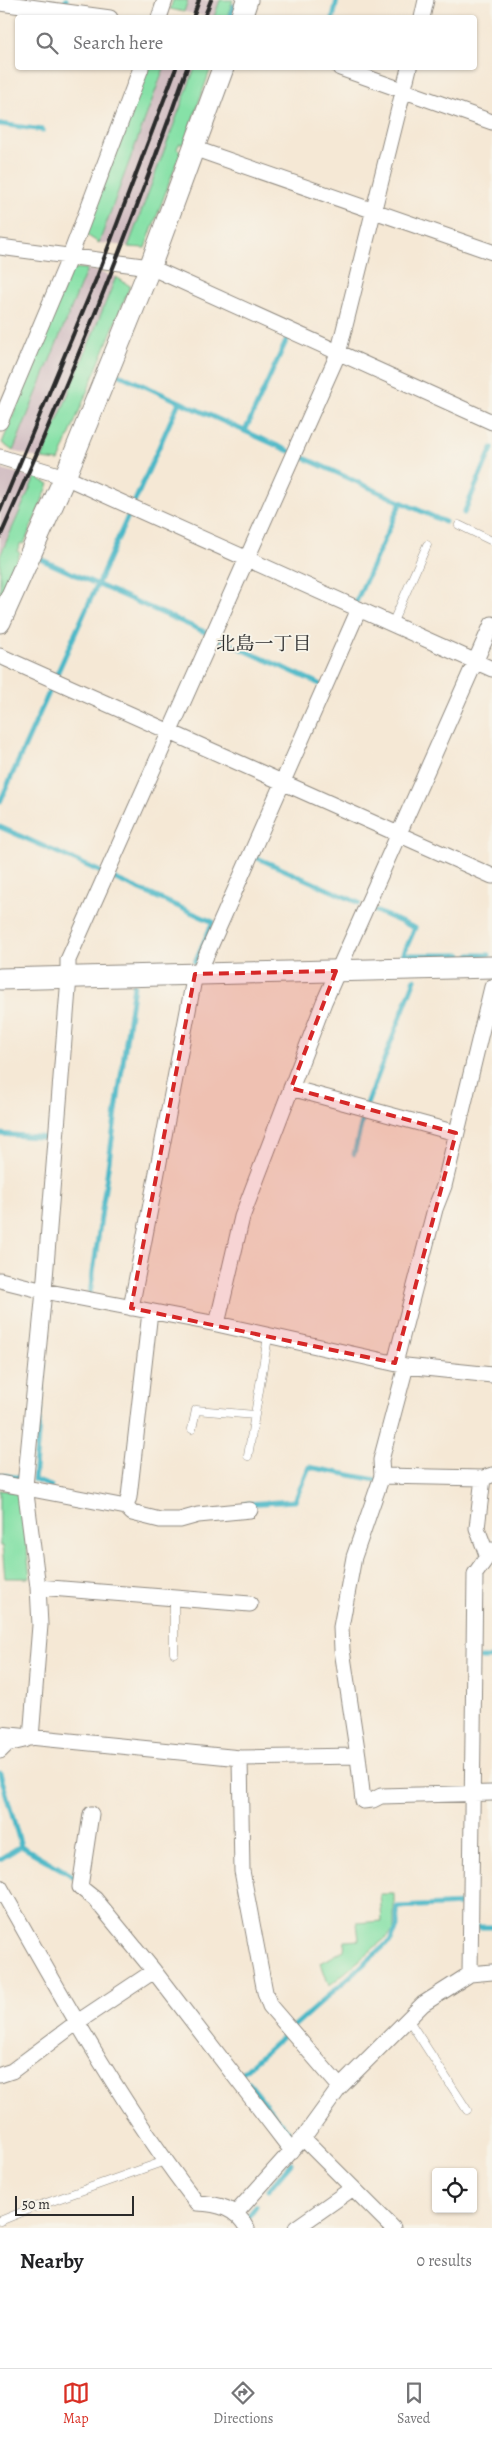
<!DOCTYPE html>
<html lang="en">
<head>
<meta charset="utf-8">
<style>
	:root { --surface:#fff; --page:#f6f6f6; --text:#202124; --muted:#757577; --line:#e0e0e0; --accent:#d93025 }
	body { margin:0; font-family:Alegreya,"Noto Serif JP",serif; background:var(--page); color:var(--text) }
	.controls { position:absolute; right:15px; bottom:15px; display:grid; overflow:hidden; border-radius:5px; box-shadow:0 1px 4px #0004 }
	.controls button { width:45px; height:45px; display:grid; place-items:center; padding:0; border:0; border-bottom:1px solid var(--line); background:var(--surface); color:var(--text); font:25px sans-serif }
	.scale { position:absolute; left:15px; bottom:12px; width:119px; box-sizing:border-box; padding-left:5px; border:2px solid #2b2b2b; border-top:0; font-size:14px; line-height:18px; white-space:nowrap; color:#2b2b2b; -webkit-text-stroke:4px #f7f3e8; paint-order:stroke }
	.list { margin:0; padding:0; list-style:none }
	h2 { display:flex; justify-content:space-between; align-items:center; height:65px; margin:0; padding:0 20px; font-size:21px }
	h2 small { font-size:16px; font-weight:400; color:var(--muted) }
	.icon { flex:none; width:28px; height:28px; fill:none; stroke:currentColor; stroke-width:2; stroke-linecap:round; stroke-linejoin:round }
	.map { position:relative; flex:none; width:492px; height:2228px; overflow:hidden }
	.search { position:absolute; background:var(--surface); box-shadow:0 1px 4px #0004; left:15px; right:15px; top:15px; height:55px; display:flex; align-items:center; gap:12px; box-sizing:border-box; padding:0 18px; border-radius:5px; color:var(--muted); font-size:19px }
	.sheet { height:140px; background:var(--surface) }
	nav { display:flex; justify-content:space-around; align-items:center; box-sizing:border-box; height:70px; border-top:1px solid var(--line); background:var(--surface); font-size:14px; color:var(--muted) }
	nav a { display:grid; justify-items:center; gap:2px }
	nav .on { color:var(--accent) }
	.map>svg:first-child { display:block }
</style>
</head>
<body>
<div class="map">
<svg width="492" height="2228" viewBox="0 0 492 2228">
	<rect width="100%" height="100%" fill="#f7f3e8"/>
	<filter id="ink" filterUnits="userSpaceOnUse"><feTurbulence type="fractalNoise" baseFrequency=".02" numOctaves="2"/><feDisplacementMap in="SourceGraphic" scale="10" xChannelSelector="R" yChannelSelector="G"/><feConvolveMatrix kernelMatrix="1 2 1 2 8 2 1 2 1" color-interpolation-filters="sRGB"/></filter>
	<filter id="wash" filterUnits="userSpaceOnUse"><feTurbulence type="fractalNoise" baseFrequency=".0096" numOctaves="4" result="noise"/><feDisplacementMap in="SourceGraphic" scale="20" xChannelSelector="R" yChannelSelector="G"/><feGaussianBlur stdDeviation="1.12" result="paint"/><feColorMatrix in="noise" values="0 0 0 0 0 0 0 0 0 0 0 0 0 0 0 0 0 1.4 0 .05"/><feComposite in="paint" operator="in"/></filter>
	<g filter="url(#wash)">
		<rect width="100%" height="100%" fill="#f5e8d5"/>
		<!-- industrial -->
		<path fill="#d2bec2" d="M 173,0 L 233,0 L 227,17 L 209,17 L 170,9 Z
			M 146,68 L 211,68 L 184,144 L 179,144 L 177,149 L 181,151 L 145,248 L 99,243 L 85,234 Z
			M 72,268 L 87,269 L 116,277 L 130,286 L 59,461 L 42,459 L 13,451 L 2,443 Z
			M 0,469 L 35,477 L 49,484 L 24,544 L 21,543 L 17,551 L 20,553 L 0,596 Z"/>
		<!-- green -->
		<path fill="#86e1a7" stroke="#588669" d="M 173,0 L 188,0 L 184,12 L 170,9 Z
			M 220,0 L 233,0 L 227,17 L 214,17 Z
			M 146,68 L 164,68 L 99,243 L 85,234 Z
			M 195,68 L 211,68 L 184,144 L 179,144 L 177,149 L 181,151 L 145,248 L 128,247 Z
			M 72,268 L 87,269 L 13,451 L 2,443 Z
			M 116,277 L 130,286 L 59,461 L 42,459 Z
			M 35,477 L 49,484 L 24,544 L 21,543 L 17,551 L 20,553 L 0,596 L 0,556 Z
			M 0,1490 L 17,1492 L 22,1499 L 30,1578 L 5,1578 L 2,1546 L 0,1546 Z
			M 380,1894 L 394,1894 L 394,1931 L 329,1986 L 321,1963 L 344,1950 L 345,1941 L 359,1940 L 357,1923 L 382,1921 Z"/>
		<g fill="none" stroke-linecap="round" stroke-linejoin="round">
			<!-- stream -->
			<path stroke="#4cb8c7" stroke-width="5" d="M 65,7 L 66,0
				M 230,18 L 234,6
				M 333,18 L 337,0
				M 0,124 L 43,130
				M 118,374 L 289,451
				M 245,431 L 288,337
				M 300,456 L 445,522
				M 134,503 L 179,402
				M 464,513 L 492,448
				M 40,559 L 207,633
				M 356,602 L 401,502
				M 217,638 L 320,684
				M 56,676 L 129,514
				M 0,802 L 51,688
				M 0,827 L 101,872
				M 253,856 L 359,903
				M 111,877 L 213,922
				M 371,909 L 415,928 L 403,955 L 461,955
				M 470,955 L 489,955
				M 195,962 L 212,924
				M 367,1104 L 415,979
				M 0,1134 L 50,1138
				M 354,1154 L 364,1113
				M 90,1294 L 134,985
				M 44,1364 L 34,1480 L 51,1486
				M 0,1475 L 21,1478
				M 246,1504 L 295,1501 L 309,1467 L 376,1480
				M 481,1658 L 492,1658
				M 0,1773 L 21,1846 L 73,1876
				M 0,1859 L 21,1846
				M 478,1927 L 492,1927
				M 293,2027 L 391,1940 L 397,1928 L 397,1907 L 465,1904
				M 242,2073 L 286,2033
				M 249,2083 L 292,2137
				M 269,2189 L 291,2163
				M 248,2217 L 256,2206"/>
		</g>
	</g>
	<g filter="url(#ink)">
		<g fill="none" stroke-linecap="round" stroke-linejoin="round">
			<defs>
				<path id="lane" d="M 459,525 L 492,541
					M 392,624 L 427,545
					M 192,1429 L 196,1410 L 255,1415
					M 248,1456 L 268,1337
					M 174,1598 L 174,1653
					M 408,2019 L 467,2110
					M 35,2207 L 165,2161
					M 0,2221 L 27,2210"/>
				<path id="street" d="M 0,3 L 110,18
					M 159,18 L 165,0
					M 422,18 L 426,0
					M 340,68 L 492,122
					M 193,148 L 492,252
					M 0,247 L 150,267 L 492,422
					M 0,422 L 70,256 L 141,68
					M 0,457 L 65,477 L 492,669
					M 0,656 L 492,876
					M 198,974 L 359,609
					M 68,977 L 68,960 L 338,354 L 409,68
					M 291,1088 L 456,1133
					M 0,1280 L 44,1291 L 217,1324 L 406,1366 L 492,1375
					M 131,1308 L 195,974
					M 217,1324 L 242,1217 L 324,1002 L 492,624
					M 395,1363 L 435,1209 L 444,1186 L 492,987
					M 382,1476 L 483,1478 L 492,1475
					M 483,1478 L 477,1528 L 487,1555
					M 0,1483 L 126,1507 L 132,1513 L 160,1520 L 180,1520 L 198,1515 L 250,1510
					M 126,1507 L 129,1497 L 150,1312
					M 38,1587 L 250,1604
					M 0,1734 L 240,1758 L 358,1756 L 342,1650 L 341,1627 L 354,1557 L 382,1476 L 381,1460 L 406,1366
					M 31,1738 L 40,1625 L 38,1587 L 25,1486 L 44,1291 L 69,977
					M 0,1751 L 7,1744 L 24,1740
					M 358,1756 L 363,1801 L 373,1800 L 381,1796 L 492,1793
					M 91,1814 L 80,1887 L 95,1899 L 154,1971 L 292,2151
					M 0,1887 C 61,1995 121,2105 197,2203 C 219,2204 236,2208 247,2228
					M 470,1974 L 492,1972
					M 0,2075 L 12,2071 L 76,2023 L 154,1971
					M 340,2087 L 423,2004 L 470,1974 L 475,1574 L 492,1550
					M 303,2138 L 393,2228
					M 236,2213 L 303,2138 L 340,2087 L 270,2006 L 265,1992 L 242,1871 L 240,1758
					M 296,2228 L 353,2188"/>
				<path id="secondary" d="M 241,18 L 247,0
					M 0,622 L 65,477 L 150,267 L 223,68
					M 0,979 L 492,967"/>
			</defs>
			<!-- lane casing -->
			<use href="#lane" stroke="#908a80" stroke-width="9"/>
			<!-- street casing -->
			<use href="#street" stroke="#908a80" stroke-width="17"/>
			<!-- secondary casing -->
			<use href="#secondary" stroke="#908a80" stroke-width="23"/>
			<!-- lane -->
			<use href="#lane" stroke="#fff" stroke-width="8"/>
			<!-- street -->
			<use href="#street" stroke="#fff" stroke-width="15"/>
			<!-- secondary -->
			<use href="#secondary" stroke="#fff" stroke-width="21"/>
			<!-- rail -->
			<path stroke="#2b2b2b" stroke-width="4" d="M 193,18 L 199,0
				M 204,18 L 211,0
				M 0,511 L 97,277 L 176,68
				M 0,537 C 69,383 132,226 187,68"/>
		</g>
	</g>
	<!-- marked area -->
	<path fill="#d62828" fill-opacity="0.2" stroke="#d62828" stroke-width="4" stroke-dasharray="10 6" stroke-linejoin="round" d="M 336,971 L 291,1088 L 456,1133 L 395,1363 L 131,1308 L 195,974 Z"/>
	<g text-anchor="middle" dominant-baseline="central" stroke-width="4" stroke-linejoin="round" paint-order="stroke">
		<!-- neighbourhood labels -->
		<g font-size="19" fill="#2b2b2b" stroke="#f7f3e8">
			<text x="264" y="644">北島一丁目</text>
		</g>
	</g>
</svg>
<div class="controls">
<button><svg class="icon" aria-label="locate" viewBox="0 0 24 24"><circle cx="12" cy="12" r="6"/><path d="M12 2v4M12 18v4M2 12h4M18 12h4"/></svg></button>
</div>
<div class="scale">50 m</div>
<div class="search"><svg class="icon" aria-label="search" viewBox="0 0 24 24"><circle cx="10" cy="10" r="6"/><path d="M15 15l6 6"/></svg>Search here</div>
</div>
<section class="sheet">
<h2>Nearby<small>0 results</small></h2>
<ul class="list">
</ul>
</section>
<nav>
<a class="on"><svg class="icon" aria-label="map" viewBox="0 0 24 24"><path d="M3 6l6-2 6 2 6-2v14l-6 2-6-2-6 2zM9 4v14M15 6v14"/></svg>Map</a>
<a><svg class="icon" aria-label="directions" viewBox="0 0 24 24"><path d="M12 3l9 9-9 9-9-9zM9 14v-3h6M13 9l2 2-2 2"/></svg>Directions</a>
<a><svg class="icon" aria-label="saved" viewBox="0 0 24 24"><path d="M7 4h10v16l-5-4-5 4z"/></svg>Saved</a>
</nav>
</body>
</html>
